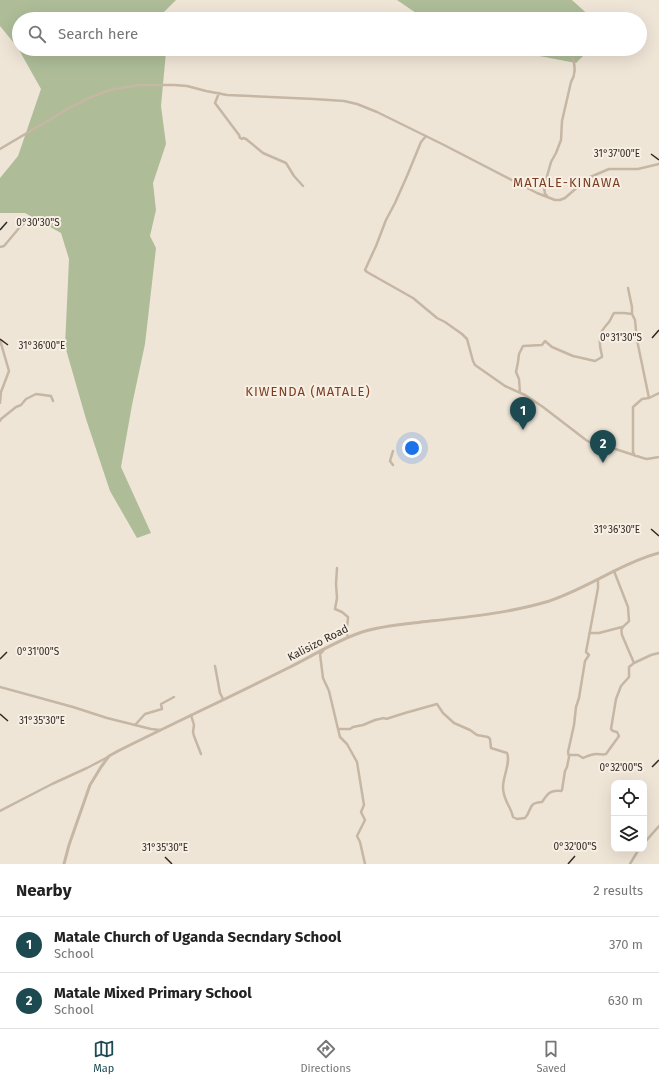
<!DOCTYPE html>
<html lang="en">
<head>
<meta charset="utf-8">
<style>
	:root { --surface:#fff; --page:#f6f6f6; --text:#222; --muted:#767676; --line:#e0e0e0; --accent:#1d4a51 }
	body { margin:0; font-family:"Fira Sans",sans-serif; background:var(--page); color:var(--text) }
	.controls { position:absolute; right:12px; bottom:12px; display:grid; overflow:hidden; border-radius:8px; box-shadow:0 4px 16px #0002 }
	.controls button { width:36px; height:36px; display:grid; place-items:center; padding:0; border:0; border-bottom:1px solid var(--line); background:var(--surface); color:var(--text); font:20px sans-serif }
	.you { position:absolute; left:412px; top:448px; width:14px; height:14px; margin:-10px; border:3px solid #fff; border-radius:50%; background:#1a73e8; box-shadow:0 0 0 6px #1a73e833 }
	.badge { display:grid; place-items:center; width:26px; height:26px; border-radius:50%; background:var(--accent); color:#fff; font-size:13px; font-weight:700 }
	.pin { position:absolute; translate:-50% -33px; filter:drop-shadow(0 1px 2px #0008) }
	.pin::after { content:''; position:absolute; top:21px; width:14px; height:12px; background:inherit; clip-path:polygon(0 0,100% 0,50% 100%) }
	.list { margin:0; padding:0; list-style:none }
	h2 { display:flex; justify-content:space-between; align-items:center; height:52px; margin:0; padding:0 16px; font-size:17px }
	h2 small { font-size:13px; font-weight:400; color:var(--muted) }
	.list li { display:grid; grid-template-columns:26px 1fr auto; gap:12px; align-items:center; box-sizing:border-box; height:56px; padding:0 16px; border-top:1px solid var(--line) }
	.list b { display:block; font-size:15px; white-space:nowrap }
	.list p { margin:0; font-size:13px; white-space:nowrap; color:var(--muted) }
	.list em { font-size:13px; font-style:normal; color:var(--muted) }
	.icon { flex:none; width:22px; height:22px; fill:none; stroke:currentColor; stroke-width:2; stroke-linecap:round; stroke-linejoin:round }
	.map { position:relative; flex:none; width:659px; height:864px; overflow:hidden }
	.search { position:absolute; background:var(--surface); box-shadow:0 4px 16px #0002; left:12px; right:12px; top:12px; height:44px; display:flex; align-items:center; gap:10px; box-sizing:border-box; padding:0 14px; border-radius:22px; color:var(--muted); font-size:15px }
	.sheet { height:164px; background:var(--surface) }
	nav { display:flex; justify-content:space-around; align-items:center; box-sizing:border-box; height:56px; border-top:1px solid var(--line); background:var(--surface); font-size:11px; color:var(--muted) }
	nav a { display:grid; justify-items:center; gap:2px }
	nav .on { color:var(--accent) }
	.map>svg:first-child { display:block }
</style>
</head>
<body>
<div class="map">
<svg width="659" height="864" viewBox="0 0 659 864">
	<rect width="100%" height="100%" fill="#efe5d7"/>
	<!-- green -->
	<path fill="#aebd98" d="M 0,0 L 176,0 L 164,12 L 162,19 L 19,19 L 19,49 L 165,49 L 166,52 L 161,106 L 166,144 L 153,183 L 156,210 L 150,236 L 156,248 L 145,344 L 132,405 L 121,467 L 151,533 L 137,538 L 110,491 L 86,419 L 65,346 L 69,259 L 61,233 L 25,213 L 0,213 L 0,178 L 18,156 L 41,89 L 18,48 L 0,26 Z
		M 397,0 L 572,0 L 593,19 L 452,19 L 443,12 L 416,13 Z
		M 509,49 L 590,49 L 576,63 L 513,51 Z"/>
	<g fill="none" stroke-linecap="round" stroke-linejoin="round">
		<!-- minor -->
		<path stroke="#c6b6a4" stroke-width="2.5" d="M 232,50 L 241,52 L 264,50
			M 219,93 L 215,103 L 239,135 L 240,138 L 242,139
			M 426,136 L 421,142 L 407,176 L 395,203 L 386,220 L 376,246 L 365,270 L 367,272 L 413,298 L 437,318 L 445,322 L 462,334 L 467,339 L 473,361 L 475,365 L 505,386 L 525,395 L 543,407 L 586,440 L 591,443 L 603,445 L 643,458 L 647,459 L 659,457
			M 243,138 L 246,139 L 263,153 L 286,163 L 294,176 L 303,186
			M 0,149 L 71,107 L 91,97 L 110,90 L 139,85 L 174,85 L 187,86 L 206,91 L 227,95 L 314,99 L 344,101 L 357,104 L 377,112 L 444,145 L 537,193 L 555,200 L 560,200 L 565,198 L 588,178 L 609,169 L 638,169 L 659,164
			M 547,196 L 545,194 L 544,187 L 551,162 L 556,153 L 561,140 L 562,121 L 571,82 C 576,74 575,67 573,58
			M 0,247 L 4,246 L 20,227 L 30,218
			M 632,314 L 635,320 L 637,340 L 649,398
			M 0,340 L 9,371 L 1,392 L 0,403
			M 520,393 L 519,379 L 516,372 L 518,362 L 519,354 L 523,346 L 542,345 L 545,341 L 552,347 L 573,356 L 595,361 L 602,357 C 602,353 600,349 600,345 C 599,333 602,330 609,322 C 611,319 612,316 614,313 L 624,313 L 632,314 L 632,307 L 628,288
			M 0,421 L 1,419 L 16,407 L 21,405 L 26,399 L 36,394 L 51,396 L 53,401
			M 635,456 L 633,452 L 633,407 L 642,399 L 649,398 L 659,393
			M 393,465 L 390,461 L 393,451
			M 337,568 L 336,584 L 337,598 L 335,609 L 342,612 L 348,617 C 348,624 345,631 348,637
			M 614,571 L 628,607 L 629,621 C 624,627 620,626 622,635 L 634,663 L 651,655 L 659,653
			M 590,633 L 599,633 L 622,627
			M 323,651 L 320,654 L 323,678 L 329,691 L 338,729 L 340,737 L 347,744 L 357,762 L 364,805 L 361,812 L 365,820 L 357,836 L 360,842 L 365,864
			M 215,666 L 220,693 L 223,699
			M 0,687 L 73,707 L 107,718 L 151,729 L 160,730
			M 191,715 L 194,725 L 193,732 L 194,736 L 201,754
			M 135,725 L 145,714 L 162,709 L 161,704 L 174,697
			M 338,729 L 350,729 L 353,727 L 363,725 L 375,720 L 384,718 L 386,719 L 405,713 L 437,704 L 443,713 L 454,723 L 470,730 L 477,735 L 488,737 L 490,739 L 491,748 L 507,753 C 511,762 503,776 503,787 C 503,801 511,806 513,817 L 517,819 L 525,818 C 533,809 527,803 542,802 C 548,793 550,790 561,791 L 562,790 L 565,771 L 567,767 L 569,757 L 568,752 L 574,725 L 576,707 L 579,698 L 585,661 L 589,655 L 586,652 L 598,588 L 598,580
			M 569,755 L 578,755 L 583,758 C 588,756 591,754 596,754 C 600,754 603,755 606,754 L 619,736 L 617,732 L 613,731 L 611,729 L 616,699 L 621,686 L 629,677 L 629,667 L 634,663
			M 0,811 L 52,784 L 87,768 L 108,757
			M 644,843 L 659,826
			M 630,864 L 639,849"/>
		<!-- tertiary -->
		<path stroke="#c6b6a4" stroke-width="3" d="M 64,864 L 69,845 L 90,785 L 101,767 L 109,756 L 118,751 C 174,723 230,697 286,669 C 311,657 335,641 362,632 C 384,625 407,624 430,621 C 469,617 508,613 546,602 C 585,590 619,564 659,553"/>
	</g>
	<!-- ticks -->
	<path fill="none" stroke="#322a25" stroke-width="1.5" d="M 651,154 L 659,160M 0,230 L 7,222M 652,338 L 659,330M 0,339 L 8,345M 651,529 L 659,536M 0,659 L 7,652M 0,714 L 8,721M 652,767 L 659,760M 165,857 L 172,864M 568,864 L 575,856"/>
	<g text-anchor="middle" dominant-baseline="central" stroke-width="4" stroke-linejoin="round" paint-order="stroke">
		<!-- street labels -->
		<g font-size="11" fill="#322a25" stroke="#f7efe3">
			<text transform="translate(318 643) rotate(-27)">Kalisizo Road</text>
		</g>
		<!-- quarter labels -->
		<g font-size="13" letter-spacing="1" fill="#7c3e23" stroke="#f7efe3">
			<text x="567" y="182">MATALE-KINAWA</text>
			<text x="308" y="391">KIWENDA (MATALE)</text>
		</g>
	</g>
	<g font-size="10" text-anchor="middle" fill="#322a25" stroke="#f7efe3" stroke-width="4" stroke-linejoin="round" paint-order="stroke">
		<text x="617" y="157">31°37'00"E</text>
		<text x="38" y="226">0°30'30"S</text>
		<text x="621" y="341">0°31'30"S</text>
		<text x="42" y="349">31°36'00"E</text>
		<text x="617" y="533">31°36'30"E</text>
		<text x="38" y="655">0°31'00"S</text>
		<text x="42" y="724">31°35'30"E</text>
		<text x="621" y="771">0°32'00"S</text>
		<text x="575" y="850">0°32'00"S</text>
		<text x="165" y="851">31°35'30"E</text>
	</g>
</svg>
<div class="controls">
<button><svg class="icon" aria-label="locate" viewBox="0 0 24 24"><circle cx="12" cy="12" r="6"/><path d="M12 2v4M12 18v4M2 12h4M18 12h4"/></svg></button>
<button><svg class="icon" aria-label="layers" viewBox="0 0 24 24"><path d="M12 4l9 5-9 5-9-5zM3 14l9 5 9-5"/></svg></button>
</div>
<div class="you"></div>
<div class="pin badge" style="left:523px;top:430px">1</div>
<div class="pin badge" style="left:603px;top:463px">2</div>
<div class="search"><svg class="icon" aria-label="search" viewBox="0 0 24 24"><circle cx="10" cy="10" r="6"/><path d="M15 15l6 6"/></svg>Search here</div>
</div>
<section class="sheet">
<h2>Nearby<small>2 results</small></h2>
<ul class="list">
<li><span class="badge">1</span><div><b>Matale Church of Uganda Secndary School</b><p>School</p></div><em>370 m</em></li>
<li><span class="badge">2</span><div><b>Matale Mixed Primary School</b><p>School</p></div><em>630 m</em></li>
</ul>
</section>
<nav>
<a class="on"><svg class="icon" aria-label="map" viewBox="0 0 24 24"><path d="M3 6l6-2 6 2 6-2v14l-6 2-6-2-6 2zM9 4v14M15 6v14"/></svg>Map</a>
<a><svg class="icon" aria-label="directions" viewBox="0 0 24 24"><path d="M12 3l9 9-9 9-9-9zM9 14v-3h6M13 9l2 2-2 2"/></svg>Directions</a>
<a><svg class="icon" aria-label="saved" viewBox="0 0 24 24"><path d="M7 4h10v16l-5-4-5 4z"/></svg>Saved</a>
</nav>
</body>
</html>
